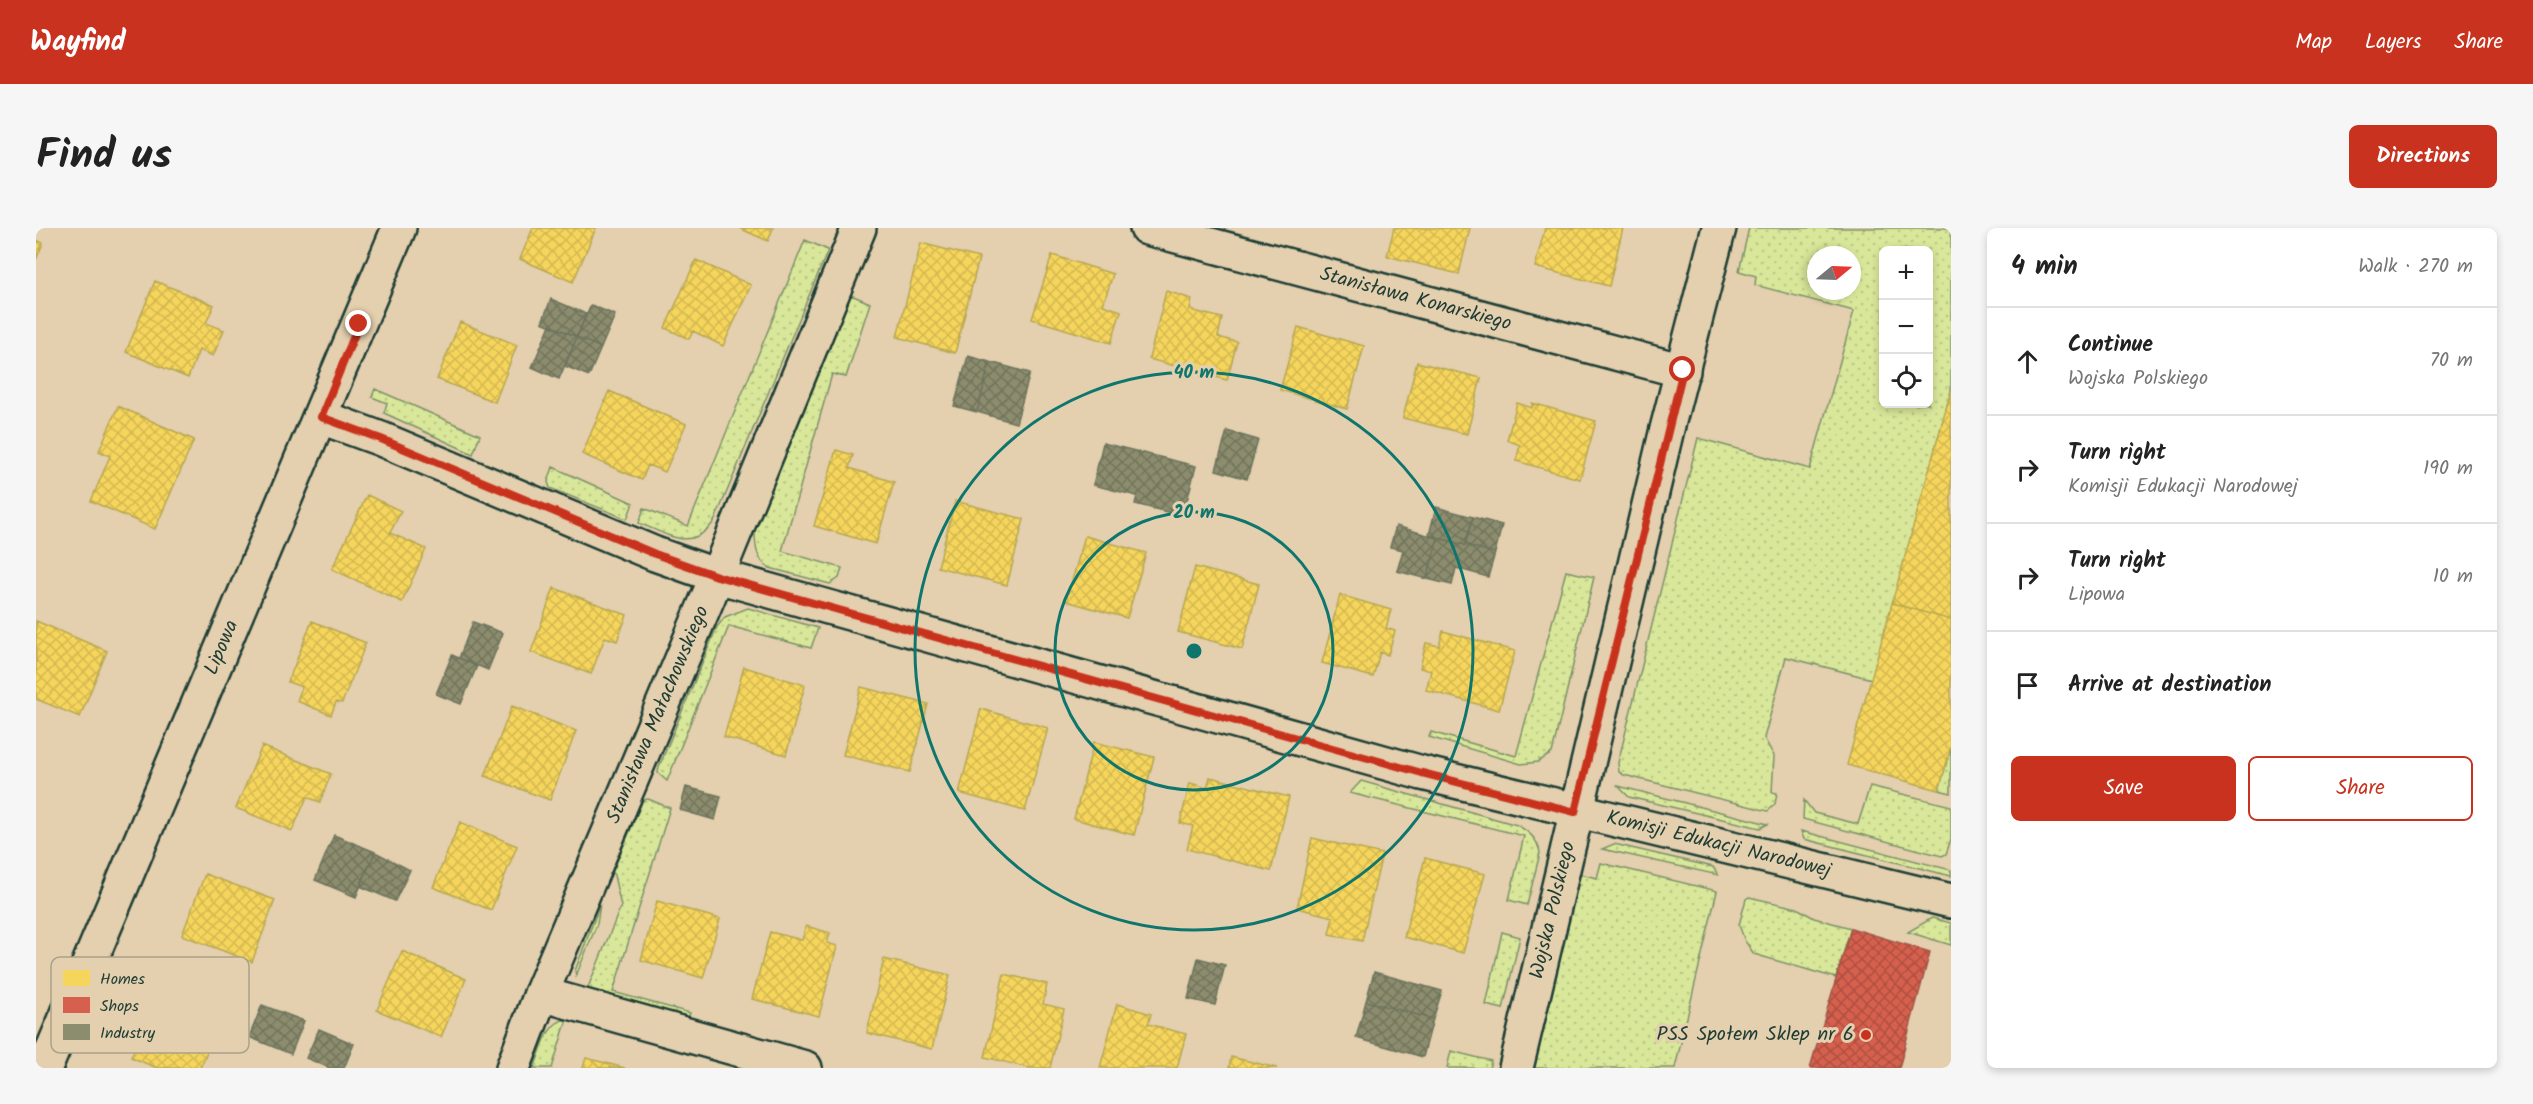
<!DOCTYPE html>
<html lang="en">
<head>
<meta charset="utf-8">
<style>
	:root { --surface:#fff; --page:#f6f6f6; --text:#222; --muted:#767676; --line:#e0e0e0; --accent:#c8321e }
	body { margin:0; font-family:Kalam,sans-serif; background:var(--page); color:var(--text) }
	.controls { position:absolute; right:18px; top:18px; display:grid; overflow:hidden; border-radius:9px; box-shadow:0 3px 9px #0003 }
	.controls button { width:54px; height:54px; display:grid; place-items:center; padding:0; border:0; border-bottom:2px solid var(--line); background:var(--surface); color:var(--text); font:30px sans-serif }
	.compass { position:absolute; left:1771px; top:18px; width:54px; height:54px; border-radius:50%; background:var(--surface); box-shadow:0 3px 9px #0003; rotate:71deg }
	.stop { position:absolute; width:18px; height:18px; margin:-14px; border:4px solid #c8321e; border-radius:50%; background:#fff }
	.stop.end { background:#c8321e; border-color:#fff; box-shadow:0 2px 6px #0008 }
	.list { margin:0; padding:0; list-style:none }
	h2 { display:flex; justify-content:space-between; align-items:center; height:78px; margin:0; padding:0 24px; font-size:26px }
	h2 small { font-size:20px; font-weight:400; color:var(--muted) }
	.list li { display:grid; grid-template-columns:39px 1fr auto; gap:18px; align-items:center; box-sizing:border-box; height:108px; padding:0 24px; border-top:2px solid var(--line) }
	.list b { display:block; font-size:22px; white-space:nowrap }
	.list p { margin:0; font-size:20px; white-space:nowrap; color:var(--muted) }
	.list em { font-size:20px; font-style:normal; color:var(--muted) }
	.actions { display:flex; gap:12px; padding:18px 24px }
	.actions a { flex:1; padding:14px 0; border:2px solid var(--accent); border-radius:9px; text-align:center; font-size:21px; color:var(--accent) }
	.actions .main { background:var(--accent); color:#fff }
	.icon { flex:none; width:33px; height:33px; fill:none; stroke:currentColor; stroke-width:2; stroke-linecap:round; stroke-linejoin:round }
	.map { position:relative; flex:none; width:1915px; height:840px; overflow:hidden; border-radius:9px }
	header { display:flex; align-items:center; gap:36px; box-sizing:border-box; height:84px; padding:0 30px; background:var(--accent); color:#fff }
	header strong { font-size:28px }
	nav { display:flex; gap:33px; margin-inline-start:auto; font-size:21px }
	.intro { display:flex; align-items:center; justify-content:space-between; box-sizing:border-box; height:144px; padding:0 36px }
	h1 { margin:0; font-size:42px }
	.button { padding:15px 27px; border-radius:9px; background:var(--accent); color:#fff; font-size:21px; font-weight:700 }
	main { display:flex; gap:36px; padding:0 36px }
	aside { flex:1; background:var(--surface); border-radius:9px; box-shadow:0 3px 9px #0003 }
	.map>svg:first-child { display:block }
</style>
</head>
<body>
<header>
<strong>Wayfind</strong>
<nav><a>Map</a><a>Layers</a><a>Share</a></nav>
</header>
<div class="intro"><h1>Find us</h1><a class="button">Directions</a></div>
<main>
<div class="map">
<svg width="1915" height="840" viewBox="0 0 1915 840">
	<defs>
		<pattern id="grass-dots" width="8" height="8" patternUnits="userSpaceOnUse" patternTransform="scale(1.5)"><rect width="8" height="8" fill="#d9e79a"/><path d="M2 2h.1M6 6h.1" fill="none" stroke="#bac785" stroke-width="1.8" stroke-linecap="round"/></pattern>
		<pattern id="homes-cross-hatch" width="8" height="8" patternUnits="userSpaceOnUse" patternTransform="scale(1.5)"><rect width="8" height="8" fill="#f6d55c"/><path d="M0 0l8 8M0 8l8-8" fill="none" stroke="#d2b851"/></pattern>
		<pattern id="shops-cross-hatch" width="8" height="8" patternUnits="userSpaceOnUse" patternTransform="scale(1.5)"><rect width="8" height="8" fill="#d6604d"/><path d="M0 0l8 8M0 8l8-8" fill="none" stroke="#ad5041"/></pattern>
		<pattern id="industry-cross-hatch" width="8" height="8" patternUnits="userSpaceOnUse" patternTransform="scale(1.5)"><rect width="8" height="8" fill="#8c8c6e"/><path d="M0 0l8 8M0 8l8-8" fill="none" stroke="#72745b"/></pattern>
	</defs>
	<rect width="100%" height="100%" fill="#e4cfae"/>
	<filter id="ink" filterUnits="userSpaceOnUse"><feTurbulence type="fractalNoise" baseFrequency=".0167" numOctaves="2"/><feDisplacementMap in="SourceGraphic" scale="12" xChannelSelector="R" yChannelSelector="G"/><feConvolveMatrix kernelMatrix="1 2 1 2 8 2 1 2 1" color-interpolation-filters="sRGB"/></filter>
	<g filter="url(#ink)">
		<!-- grass -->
		<path fill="url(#grass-dots)" stroke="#7c9267" stroke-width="1.5" fill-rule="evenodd" d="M 1713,0 L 1915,0 L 1915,163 L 1836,451 L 1750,429 L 1728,510 L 1738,528 L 1736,564 L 1741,565 L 1739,576 L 1732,583 L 1588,547 L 1583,544 L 1582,535 L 1662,210 L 1774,241 L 1818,83 L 1719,57 L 1720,48 L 1703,43 ZM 1848,22 L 1892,22 L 1892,176 L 1848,176 ZM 1780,27 L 1816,27 L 1816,63 L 1780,63 Z
			M 769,12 L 792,22 L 679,292 C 656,325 633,307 603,295 L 608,280 L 652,298 Z
			M 815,67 L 834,75 L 810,149 L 796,146 L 746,323 L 806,340 L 803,350 L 794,356 L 734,340 C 720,332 719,318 719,302 Z
			M 339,161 L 444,207 L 437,226 L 348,185 L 351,175 L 336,169 Z
			M 517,239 L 597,275 L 591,291 L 514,260 L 512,254 Z
			M 1530,343 L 1558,349 L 1516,525 L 1502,534 L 1485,536 L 1393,509 L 1395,504 L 1480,528 Z
			M 712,380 L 782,400 L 775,420 L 693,398 L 631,553 L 622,545 L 623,539 L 681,399 L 689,389 Z
			M 1915,519 L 1915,565 L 1903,562 Z
			M 1325,553 L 1481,597 C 1493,604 1502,611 1504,625 L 1491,677 L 1473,672 L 1488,608 L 1314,565 Z
			M 1582,558 L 1732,596 L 1724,600 L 1593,569 Z
			M 1834,558 L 1915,578 L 1915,611 L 1910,626 L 1906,628 L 1767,591 L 1768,572 L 1778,585 L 1822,596 Z
			M 612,571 L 634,580 L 577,764 L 654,785 L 652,791 L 551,762 L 585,678 L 577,643 L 607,572 Z
			M 1765,603 L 1915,642 L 1915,648 L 1768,611 Z
			M 1578,616 L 1677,639 L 1682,647 L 1566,621 Z
			M 1565,635 L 1681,663 L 1639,840 L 1498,840 L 1544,646 L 1561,650 Z
			M 1713,669 L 1761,680 L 1778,690 L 1815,700 L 1800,750 L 1718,726 L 1709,713 L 1703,697 L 1710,671 Z
			M 564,676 L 561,696 L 540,748 L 539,743 Z
			M 1896,690 L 1915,695 L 1915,717 L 1872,704 Z
			M 1466,704 L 1484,709 L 1467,781 L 1450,777 Z
			M 531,791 L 516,840 L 498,840 C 506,822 510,794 531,791 Z
			M 1415,823 L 1455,833 L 1453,840 L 1411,840 Z"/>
		<!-- homes -->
		<path fill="url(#homes-cross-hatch)" stroke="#b6a750" stroke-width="1.5" d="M 497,0 L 560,0 L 537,54 L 484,31 Z
			M 703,0 L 737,0 L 732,13 Z
			M 1358,0 L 1434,0 L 1423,46 L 1351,28 Z
			M 1509,0 L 1587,0 L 1573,58 L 1499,39 Z
			M 0,12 L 7,15 L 0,32 Z
			M 885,15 L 943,30 L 919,125 L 861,109 Z
			M 1016,27 L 1077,46 L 1067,77 L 1085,83 L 1075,115 L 996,91 Z
			M 660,32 L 715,57 L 687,118 L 657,103 L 653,111 L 629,100 Z
			M 119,53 L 178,77 L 170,95 L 188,102 L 177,128 L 163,122 L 152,150 L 90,124 Z
			M 1130,63 L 1156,71 L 1154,82 L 1186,90 L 1182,109 L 1201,114 L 1191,152 L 1113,131 Z
			M 424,94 L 481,117 L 459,174 L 401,151 Z
			M 1262,99 L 1328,118 L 1311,181 L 1244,162 Z
			M 1381,134 L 1445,150 L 1431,206 L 1367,190 Z
			M 573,163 L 650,196 L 629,244 L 612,237 L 606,252 L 546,226 Z
			M 1915,163 L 1915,392 L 1856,375 Z
			M 1481,175 L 1496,180 L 1496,175 L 1560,193 L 1544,251 L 1480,233 L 1484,217 L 1471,212 Z
			M 82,178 L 158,212 L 119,301 L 55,273 L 74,228 L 63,223 Z
			M 800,222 L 817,227 L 813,240 L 858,254 L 840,316 L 778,298 Z
			M 331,267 L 365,283 L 354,305 L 390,321 L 366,374 L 296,341 Z
			M 919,273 L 988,291 L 971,357 L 902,339 Z
			M 1049,308 L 1110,325 L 1091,390 L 1030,373 Z
			M 1159,339 L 1223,356 L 1206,421 L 1142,404 Z
			M 518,360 L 591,387 L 581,413 L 569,409 L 555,446 L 495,424 Z
			M 1304,367 L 1355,382 L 1350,400 L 1359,403 L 1352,427 L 1344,424 L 1337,449 L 1286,435 Z
			M 1856,375 L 1915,392 L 1915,519 L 1903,562 L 1811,537 Z
			M 0,393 L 71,423 L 44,489 L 0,471 Z
			M 276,393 L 330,415 L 306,475 L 300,474 L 295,487 L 261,473 L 266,459 L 252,454 Z
			M 1407,403 L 1479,423 L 1463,482 L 1390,462 L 1395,443 L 1384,440 L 1390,415 L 1403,418 Z
			M 708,439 L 769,457 L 750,527 L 688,509 Z
			M 825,459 L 892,476 L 874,544 L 807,527 Z
			M 476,478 L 540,503 L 514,572 L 449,548 Z
			M 945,481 L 1012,500 L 989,583 L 923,565 Z
			M 1058,514 L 1118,529 L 1098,607 L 1038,591 Z
			M 226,518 L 295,546 L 284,574 L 271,569 L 256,603 L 200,580 Z
			M 1174,549 L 1253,569 L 1235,643 L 1151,621 L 1157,598 L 1144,595 L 1154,555 L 1171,560 Z
			M 424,594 L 481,618 L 455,682 L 397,659 Z
			M 1276,610 L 1346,626 L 1326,713 L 1293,706 L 1297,689 L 1261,680 Z
			M 1389,630 L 1449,646 L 1427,725 L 1368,709 Z
			M 169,646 L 239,672 L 216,734 L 146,707 Z
			M 621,673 L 684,691 L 667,750 L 605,732 Z
			M 770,698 L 794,705 L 791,715 L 801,718 L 783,788 L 716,771 L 734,704 L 766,712 Z
			M 366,723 L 430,751 L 405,809 L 341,782 Z
			M 848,731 L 914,747 L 896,821 L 831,805 Z
			M 968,746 L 1011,756 L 1007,776 L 1028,781 L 1014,840 L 993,840 L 949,829 Z
			M 124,760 L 204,793 L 193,820 L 176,812 L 164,840 L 121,840 L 95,829 Z
			M 1081,776 L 1115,786 L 1112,796 L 1150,806 L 1141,840 L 1064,840 Z
			M 1195,829 L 1241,840 L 1193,840 Z
			M 550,830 L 589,840 L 547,840 Z"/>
		<!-- shops -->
		<path fill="url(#shops-cross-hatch)" stroke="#9f5646" stroke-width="1.5" d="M 1815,700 L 1894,724 L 1863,840 L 1774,840 Z"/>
		<!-- industry -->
		<path fill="url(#industry-cross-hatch)" stroke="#6b745d" stroke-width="1.5" d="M 515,71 L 550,86 L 541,109 L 506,94 Z
			M 555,77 L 579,87 L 565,120 L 541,109 Z
			M 514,97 L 541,109 L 523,151 L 496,139 Z
			M 541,109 L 565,120 L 553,148 L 529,138 Z
			M 932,128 L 954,134 L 941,184 L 918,178 Z
			M 954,134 L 994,145 L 980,195 L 941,184 Z
			M 1191,203 L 1222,212 L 1211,251 L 1180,242 Z
			M 1067,215 L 1160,238 L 1147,288 L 1099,276 L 1101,268 L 1057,257 Z
			M 1400,279 L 1437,289 L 1429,317 L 1393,307 Z
			M 1437,289 L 1466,297 L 1459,325 L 1429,317 Z
			M 1360,298 L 1402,310 L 1391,351 L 1361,343 L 1367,322 L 1354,319 Z
			M 1402,310 L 1459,325 L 1452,349 L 1420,340 L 1416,357 L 1391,351 Z
			M 437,394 L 467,405 L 452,442 L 423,430 Z
			M 416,427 L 441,438 L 425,476 L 400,466 Z
			M 650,559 L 685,568 L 679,592 L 644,582 Z
			M 298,607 L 339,624 L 320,669 L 279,652 Z
			M 339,624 L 374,642 L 359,673 L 324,658 Z
			M 1162,730 L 1189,737 L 1179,777 L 1152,771 Z
			M 1338,744 L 1406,763 L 1397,791 L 1330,773 Z
			M 1330,773 L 1397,791 L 1387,829 L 1320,810 Z
			M 226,777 L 268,793 L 255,826 L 213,809 Z
			M 283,801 L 318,816 L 308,840 L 294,840 L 270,830 Z"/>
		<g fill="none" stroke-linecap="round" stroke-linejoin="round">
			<defs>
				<g id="minor">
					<path id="s1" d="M 1111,0 L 1647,143"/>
					<path id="s2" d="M 285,189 L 345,211 L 619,326 L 681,348 L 1386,545 L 1915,673"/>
					<path d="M 505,766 L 769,840"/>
					<path id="s3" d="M 9,840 L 363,0"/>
					<path id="s4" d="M 477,840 L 505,766 L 681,348 L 823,0"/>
					<path id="s5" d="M 1480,840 L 1631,201 L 1683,0"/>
				</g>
			</defs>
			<!-- minor casing -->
			<use href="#minor" stroke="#1f3d34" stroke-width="38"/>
			<!-- minor -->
			<use href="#minor" stroke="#e4cfae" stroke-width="33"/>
		</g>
	</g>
	<g fill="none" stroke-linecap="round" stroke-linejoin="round" filter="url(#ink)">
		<!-- route -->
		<path stroke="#c8321e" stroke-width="8" d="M 323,96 L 285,189 L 345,211 L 619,326 L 681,348 L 1386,545 L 1539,584 L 1647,142"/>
	</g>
	<!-- distance rings -->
	<g fill="none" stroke="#0f766e" stroke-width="3">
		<circle cx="1158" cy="423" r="139"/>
		<circle cx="1158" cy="423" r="279"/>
	</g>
	<!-- markers -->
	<circle fill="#c8321e" stroke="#e4cfae" stroke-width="2" cx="1830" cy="807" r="6"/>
	<g text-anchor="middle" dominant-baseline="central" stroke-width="6" stroke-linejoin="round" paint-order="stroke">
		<!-- street labels -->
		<g font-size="20" fill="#1f3d34" stroke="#e4cfae">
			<text stroke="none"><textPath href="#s1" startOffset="278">Stanisława Konarskiego</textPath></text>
			<text stroke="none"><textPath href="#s3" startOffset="456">Lipowa</textPath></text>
			<text stroke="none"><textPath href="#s4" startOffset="382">Stanisława Małachowskiego</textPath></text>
			<text stroke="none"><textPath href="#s2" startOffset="1464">Komisji Edukacji Narodowej</textPath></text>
			<text stroke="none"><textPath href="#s5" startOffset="162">Wojska Polskiego</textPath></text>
		</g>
		<!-- poi labels -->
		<g font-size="20" fill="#1f3d34" stroke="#e4cfae" text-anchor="end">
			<text x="1818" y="807">PSS Społem Sklep nr 6</text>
		</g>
	</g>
	<!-- legend -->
	<rect x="15" y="729" width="198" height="96" rx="9" fill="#e4cfae" stroke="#a9a389" stroke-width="1.5"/>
	<rect x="27" y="742" width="27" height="16" fill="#f6d55c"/>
	<rect x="27" y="769" width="27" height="16" fill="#d6604d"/>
	<rect x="27" y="796" width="27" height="16" fill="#8c8c6e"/>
	<g font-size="16" fill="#1f3d34">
		<text x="64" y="756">Homes</text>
		<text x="64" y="783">Shops</text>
		<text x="64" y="810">Industry</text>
	</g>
	<circle cx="1158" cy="423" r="9" fill="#0f766e" stroke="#e4cfae" stroke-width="3"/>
	<g font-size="18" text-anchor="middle" font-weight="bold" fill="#0f766e" stroke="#e4cfae" stroke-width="6" stroke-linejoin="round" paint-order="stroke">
		<text x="1158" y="150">40 m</text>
		<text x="1158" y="290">20 m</text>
	</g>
</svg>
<div class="controls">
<button>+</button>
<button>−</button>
<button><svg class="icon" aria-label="locate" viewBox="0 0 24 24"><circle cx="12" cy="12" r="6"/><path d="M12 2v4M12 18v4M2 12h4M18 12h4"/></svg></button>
</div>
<svg class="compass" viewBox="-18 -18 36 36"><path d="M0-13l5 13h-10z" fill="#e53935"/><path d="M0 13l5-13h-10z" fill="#767676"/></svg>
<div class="stop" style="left:1647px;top:142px"></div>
<div class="stop end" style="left:323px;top:96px"></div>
</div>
<aside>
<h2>4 min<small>Walk · 270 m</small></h2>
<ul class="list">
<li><svg class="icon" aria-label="ahead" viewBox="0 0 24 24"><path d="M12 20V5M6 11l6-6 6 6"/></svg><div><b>Continue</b><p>Wojska Polskiego</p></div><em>70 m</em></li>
<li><svg class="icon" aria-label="right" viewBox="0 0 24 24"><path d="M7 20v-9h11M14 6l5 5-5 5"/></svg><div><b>Turn right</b><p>Komisji Edukacji Narodowej</p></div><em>190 m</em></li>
<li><svg class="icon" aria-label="right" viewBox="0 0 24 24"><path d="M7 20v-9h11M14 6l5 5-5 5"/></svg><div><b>Turn right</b><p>Lipowa</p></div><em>10 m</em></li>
<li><svg class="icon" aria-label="arrive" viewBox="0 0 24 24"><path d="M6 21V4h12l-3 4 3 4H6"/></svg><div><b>Arrive at destination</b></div></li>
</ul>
<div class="actions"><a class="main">Save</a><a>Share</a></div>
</aside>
</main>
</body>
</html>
